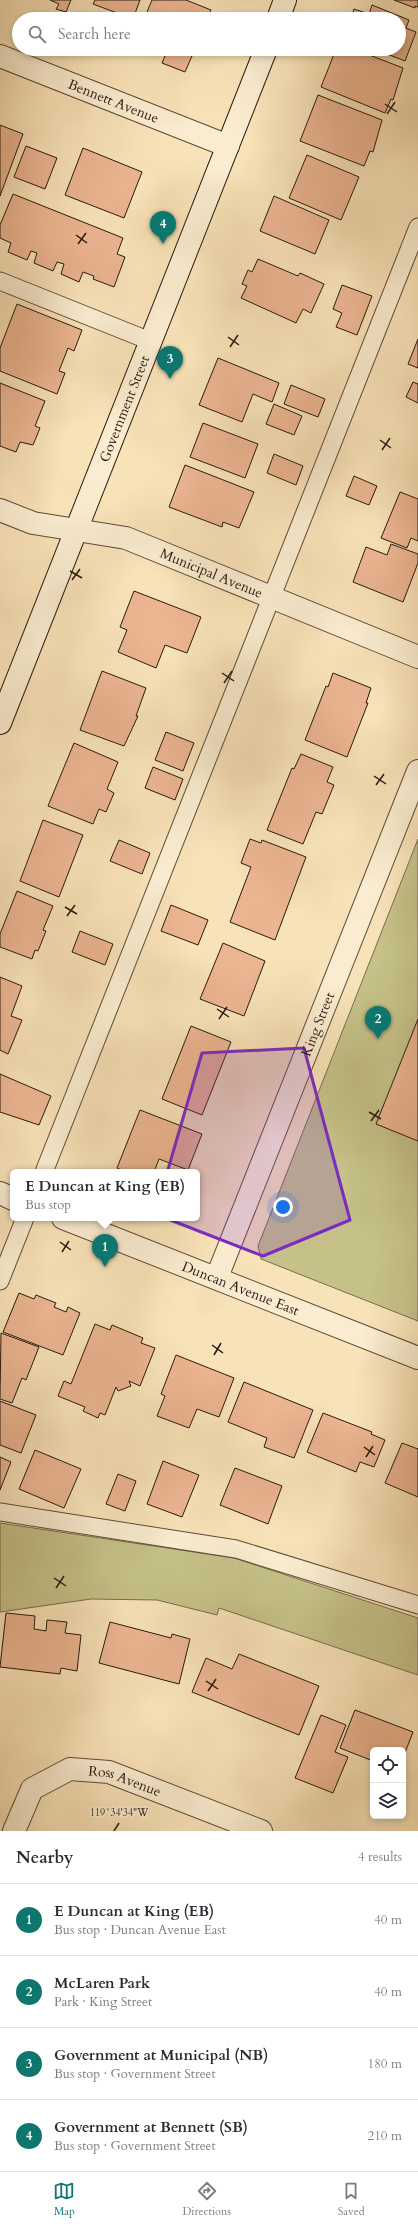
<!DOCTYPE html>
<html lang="en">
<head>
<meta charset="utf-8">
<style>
	:root { --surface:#fff; --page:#f2f2f3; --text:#2b2b33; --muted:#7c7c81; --line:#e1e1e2; --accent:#0f766e }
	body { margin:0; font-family:Cardo,serif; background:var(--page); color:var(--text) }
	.controls { position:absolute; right:12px; bottom:12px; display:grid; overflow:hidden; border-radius:6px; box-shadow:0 2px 6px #0003 }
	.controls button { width:36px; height:36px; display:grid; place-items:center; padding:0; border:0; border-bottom:1px solid var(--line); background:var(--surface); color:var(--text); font:20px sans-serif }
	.you { position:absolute; left:283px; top:1207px; width:14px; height:14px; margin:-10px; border:3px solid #fff; border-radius:50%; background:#1a73e8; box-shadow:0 0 0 6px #1a73e833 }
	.badge { display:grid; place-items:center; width:26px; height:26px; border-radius:50%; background:var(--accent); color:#fff; font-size:13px; font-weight:700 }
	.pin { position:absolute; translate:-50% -33px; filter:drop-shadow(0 1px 2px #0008) }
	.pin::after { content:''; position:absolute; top:21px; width:14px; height:12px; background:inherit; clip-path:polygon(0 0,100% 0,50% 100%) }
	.popup { position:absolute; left:10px; top:1169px; width:190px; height:52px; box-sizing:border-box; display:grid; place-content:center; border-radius:6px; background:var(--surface); filter:drop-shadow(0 1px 3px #0005); font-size:13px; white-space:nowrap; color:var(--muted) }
	.popup b { font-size:15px; color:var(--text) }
	.popup::after { content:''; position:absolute; left:50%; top:100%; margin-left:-8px; border:8px solid transparent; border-top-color:var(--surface) }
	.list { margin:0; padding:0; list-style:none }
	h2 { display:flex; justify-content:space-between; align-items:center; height:52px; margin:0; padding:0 16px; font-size:17px }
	h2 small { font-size:13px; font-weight:400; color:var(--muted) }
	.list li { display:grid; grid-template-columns:26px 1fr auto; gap:12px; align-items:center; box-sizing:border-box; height:72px; padding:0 16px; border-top:1px solid var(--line) }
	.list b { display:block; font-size:15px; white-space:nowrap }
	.list p { margin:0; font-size:13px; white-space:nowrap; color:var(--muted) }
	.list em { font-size:13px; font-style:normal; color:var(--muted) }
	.icon { flex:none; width:22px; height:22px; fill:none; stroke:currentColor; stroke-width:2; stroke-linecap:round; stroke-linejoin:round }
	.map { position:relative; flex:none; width:418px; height:1831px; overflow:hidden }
	.search { position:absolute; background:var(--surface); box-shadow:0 2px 6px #0003; left:12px; right:12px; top:12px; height:44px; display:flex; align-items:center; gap:10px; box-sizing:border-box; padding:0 14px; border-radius:22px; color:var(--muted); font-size:15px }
	.sheet { height:340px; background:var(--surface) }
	nav { display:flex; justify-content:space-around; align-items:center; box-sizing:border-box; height:56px; border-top:1px solid var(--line); background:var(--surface); font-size:11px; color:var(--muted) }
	nav a { display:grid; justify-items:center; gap:2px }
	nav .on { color:var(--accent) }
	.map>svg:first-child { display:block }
</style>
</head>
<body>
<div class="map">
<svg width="418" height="1831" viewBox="0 0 418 1831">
	<rect width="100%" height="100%" fill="#f8e2b7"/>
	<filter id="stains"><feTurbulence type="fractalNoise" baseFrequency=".005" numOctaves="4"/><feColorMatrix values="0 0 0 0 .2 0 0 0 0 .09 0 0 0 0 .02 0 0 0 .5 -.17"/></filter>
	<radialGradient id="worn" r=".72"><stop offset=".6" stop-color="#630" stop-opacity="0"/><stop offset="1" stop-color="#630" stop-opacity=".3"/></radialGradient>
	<!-- green -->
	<path fill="#c5c189" stroke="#786d4c" d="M 418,839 L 418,1321 L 261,1259 L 258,1246 Z
		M 0,1523 L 234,1558 L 418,1618 L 418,1675 L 219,1608 L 217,1615 L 157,1600 L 91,1599 L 0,1612 Z"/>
	<!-- building -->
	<path fill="#ebb591" stroke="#2a1910" d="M 50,0 L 71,0 L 66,12 L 56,9 L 59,4 Z
		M 95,0 L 140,0 L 133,19 L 93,4 Z
		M 152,0 L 186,0 L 211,10 L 207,19 L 144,19 Z
		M 394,0 L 418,0 L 418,7 L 415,6 L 415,8 Z
		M 372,5 L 409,20 L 406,28 L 416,32 L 405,61 L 374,49 L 399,49 L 399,19 L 351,19 L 354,9 L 369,14 Z
		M 168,49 L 195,49 L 185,72 L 162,63 Z
		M 336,49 L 354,49 L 403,68 L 393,100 L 391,99 L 385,113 L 321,87 Z
		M 318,95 L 382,120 L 373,152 L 370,151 L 364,166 L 300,141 Z
		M 0,125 L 23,134 L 0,196 Z
		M 26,146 L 57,158 L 45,189 L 14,177 Z
		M 83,148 L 142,172 L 124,218 L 65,195 Z
		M 307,155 L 359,177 L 341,220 L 289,198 Z
		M 13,194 L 123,238 L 117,254 L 125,257 L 114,287 L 93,279 L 94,276 L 83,272 L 79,282 L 61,274 L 64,264 L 57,262 L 53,271 L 34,263 L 37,253 L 31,251 L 27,260 L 8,252 L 11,243 L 0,238 L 0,225 Z
		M 274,196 L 329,220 L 315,254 L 260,231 Z
		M 258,259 L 298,276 L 300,273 L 324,284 L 311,313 L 303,309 L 296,323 L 241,298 L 247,286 L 242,284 L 248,270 L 252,272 Z
		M 342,285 L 372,296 L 357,335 L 336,327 L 342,313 L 333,309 Z
		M 17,304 L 82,330 L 74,351 L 68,348 L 59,371 L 65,373 L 57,394 L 0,371 L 0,348 Z
		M 418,339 L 418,368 L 408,364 Z
		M 218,358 L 279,383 L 272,402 L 253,394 L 242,422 L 199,405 Z
		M 413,382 L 418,384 L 418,403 L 406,397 Z
		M 0,383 L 45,401 L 35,426 L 40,428 L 33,445 L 20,442 L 16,452 L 0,446 Z
		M 291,385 L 325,399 L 318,417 L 284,404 Z
		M 274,404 L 302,416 L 294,435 L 266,424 Z
		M 203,423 L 258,444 L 245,478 L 190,457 Z
		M 274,454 L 303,466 L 296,485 L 267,473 Z
		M 185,465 L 254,492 L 239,528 L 223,522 L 222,527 L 169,507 Z
		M 354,476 L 377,486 L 369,505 L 346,496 Z
		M 400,492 L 418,499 L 418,541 L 411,538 L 407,548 L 381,538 Z
		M 391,544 L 418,554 L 418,563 L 403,602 L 353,582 L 366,547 L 387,555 Z
		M 134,591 L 201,617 L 187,653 L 165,645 L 156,668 L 118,652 L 127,630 L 120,627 Z
		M 102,671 L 146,688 L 136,716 L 138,716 L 124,746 L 80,730 Z
		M 333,673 L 371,688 L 366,703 L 368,703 L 347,757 L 305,740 L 326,686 L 328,687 Z
		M 166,732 L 194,743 L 183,771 L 155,760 Z
		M 74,743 L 118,762 L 107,789 L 114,793 L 106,812 L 99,809 L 93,824 L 48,806 Z
		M 301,754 L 333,767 L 327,782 L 334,785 L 322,814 L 316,812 L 303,844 L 267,830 L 292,768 L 294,769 Z
		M 153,767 L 183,779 L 175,800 L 145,788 Z
		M 43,820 L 83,835 L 59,897 L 20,881 Z
		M 250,839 L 261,843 L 262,840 L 306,857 L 275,940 L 230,922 L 251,867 L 241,863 Z
		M 119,840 L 150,853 L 142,874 L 110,861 Z
		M 17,891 L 53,906 L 43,930 L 46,931 L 38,951 L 35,950 L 32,959 L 0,947 L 0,934 Z
		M 171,905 L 208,920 L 198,945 L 161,931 Z
		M 80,931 L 113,944 L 105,965 L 72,952 Z
		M 223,943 L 265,961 L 244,1016 L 200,999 Z
		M 0,977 L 22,986 L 11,1016 L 22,1020 L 8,1054 L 0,1050 Z
		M 418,1019 L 418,1141 L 376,1124 Z
		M 191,1026 L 231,1042 L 202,1115 L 162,1099 Z
		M 0,1074 L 51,1096 L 39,1125 L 0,1112 Z
		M 140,1110 L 202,1134 L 188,1170 L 159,1159 L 154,1172 L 126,1172 L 117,1168 Z
		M 19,1293 L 34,1299 L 36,1295 L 56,1303 L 54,1307 L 66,1312 L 68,1307 L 80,1313 L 63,1355 L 3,1332 Z
		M 95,1324 L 110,1330 L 112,1325 L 143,1338 L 141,1343 L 155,1348 L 140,1386 L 129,1381 L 131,1386 L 118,1391 L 116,1387 L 105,1415 L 100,1413 L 98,1418 L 83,1411 L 85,1407 L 58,1396 L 64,1381 L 71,1384 Z
		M 1,1333 L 39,1347 L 26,1380 L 22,1378 L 12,1403 L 0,1399 Z
		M 176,1355 L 234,1378 L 219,1417 L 197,1409 L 189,1428 L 157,1416 L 165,1396 L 161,1394 Z
		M 244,1382 L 313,1410 L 294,1458 L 264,1447 L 267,1438 L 228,1422 Z
		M 0,1401 L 36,1415 L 21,1453 L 0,1445 Z
		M 323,1413 L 372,1432 L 371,1434 L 385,1440 L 374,1467 L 360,1462 L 356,1472 L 307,1452 Z
		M 402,1443 L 418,1449 L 418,1497 L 385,1483 Z
		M 35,1450 L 81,1469 L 64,1508 L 19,1489 Z
		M 0,1457 L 11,1462 L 0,1490 Z
		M 163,1461 L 199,1475 L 182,1517 L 147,1504 Z
		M 235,1468 L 282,1486 L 268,1524 L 220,1505 Z
		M 118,1474 L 136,1481 L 125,1511 L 106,1504 Z
		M 6,1613 L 35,1616 L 34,1629 L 46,1631 L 47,1620 L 67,1622 L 65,1633 L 81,1635 L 77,1671 L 61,1668 L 60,1674 L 0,1667 Z
		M 110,1622 L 171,1638 L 172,1634 L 190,1639 L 179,1684 L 99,1663 Z
		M 239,1654 L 319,1686 L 299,1735 L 192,1692 L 206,1658 L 232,1669 Z
		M 355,1710 L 413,1732 L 403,1758 L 403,1750 L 373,1750 L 373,1761 L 340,1748 Z
		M 321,1715 L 346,1725 L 335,1752 L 348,1757 L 333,1793 L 295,1778 Z"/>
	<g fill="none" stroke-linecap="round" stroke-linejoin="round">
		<defs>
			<path id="lane" d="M 0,281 L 150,341
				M 44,1172 L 418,227
				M 0,1281 L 25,1218
				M 0,1512 L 236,1549 L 418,1605"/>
			<g id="street">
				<path id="s1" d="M 0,56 L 228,146"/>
				<path id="s2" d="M 0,510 L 33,523 L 126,538 L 418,657"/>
				<path d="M 0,1193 L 13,1199"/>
				<path id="s3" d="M 63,1218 L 418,1358"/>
				<path id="s4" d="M 217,1277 L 418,771"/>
				<path id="s5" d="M 14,1831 L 32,1789 L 70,1769 L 109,1772 L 261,1831"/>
			</g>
			<g id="secondary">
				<path d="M 278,19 L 285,0"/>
				<path id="s6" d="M 0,723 L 266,49"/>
			</g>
		</defs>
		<!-- lane casing -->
		<use href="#lane" stroke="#5e4b3a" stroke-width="19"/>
		<!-- street casing -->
		<use href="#street" stroke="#5e4b3a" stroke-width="24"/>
		<!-- secondary casing -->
		<use href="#secondary" stroke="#2a1910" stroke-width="24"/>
		<!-- lane -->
		<use href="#lane" stroke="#faecd0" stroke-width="17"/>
		<!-- street -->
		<use href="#street" stroke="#faecd0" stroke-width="22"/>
		<!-- secondary -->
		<use href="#secondary" stroke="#faecd0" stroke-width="22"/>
	</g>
	<!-- marked area -->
	<path fill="#7b2cbf" fill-opacity="0.2" stroke="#7b2cbf" stroke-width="3" stroke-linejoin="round" d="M 304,1048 L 350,1220 L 263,1256 L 155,1214 L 202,1053 Z"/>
	<!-- ticks -->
	<path fill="none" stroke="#2a1910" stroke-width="1.5" d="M 385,104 L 397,112M 387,114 L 395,102M 76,235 L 87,243M 78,244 L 86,233M 228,337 L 239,345M 230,347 L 238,335M 380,440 L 391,448M 382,450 L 390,438M 70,571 L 82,578M 72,580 L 80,569M 222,673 L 234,681M 224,683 L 232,671M 374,776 L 386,784M 376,785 L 384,774M 65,907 L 77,914M 67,916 L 75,905M 217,1009 L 229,1017M 219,1019 L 227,1007M 369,1112 L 381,1119M 371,1121 L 379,1110M 60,1242 L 71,1250M 62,1252 L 69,1241M 212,1345 L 223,1353M 214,1355 L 221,1343M 364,1447 L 375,1455M 366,1457 L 373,1446M 54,1578 L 66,1586M 56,1588 L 64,1576M 206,1681 L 218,1689M 208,1691 L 216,1679M 114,1831 L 119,1823"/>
	<g text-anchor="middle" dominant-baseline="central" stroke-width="3.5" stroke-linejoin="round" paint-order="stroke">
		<!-- street labels -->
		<g font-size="14" fill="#2a1910" stroke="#faecd0">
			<text stroke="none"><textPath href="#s1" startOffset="122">Bennett Avenue</textPath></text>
			<text stroke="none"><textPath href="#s6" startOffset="338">Government Street</textPath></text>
			<text stroke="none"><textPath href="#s2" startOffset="222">Municipal Avenue</textPath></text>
			<text stroke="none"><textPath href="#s4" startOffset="272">King Street</textPath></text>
			<text stroke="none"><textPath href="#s3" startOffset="191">Duncan Avenue East</textPath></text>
			<text stroke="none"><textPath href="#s5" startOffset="145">Ross Avenue</textPath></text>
		</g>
	</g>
	<g font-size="10" text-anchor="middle" fill="#2a1910" stroke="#faecd0" stroke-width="3.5" stroke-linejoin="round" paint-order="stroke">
		<text x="119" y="1816">119°34'34"W</text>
	</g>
	<rect width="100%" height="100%" filter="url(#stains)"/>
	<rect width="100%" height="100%" fill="url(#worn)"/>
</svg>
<div class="controls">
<button><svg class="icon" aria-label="locate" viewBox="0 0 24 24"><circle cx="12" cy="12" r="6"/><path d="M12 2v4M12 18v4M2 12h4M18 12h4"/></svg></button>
<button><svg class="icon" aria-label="layers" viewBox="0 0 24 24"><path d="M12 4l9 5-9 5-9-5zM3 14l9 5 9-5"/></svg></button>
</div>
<div class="you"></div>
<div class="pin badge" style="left:105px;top:1267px">1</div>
<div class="popup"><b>E Duncan at King (EB)</b>Bus stop</div>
<div class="pin badge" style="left:378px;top:1039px">2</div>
<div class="pin badge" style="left:170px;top:379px">3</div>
<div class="pin badge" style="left:163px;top:244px">4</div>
<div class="search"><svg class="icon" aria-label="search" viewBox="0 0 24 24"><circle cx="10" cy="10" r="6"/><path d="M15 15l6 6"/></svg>Search here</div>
</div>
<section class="sheet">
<h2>Nearby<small>4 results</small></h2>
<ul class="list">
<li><span class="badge">1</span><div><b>E Duncan at King (EB)</b><p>Bus stop · Duncan Avenue East</p></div><em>40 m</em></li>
<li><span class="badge">2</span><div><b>McLaren Park</b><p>Park · King Street</p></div><em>40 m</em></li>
<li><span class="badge">3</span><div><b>Government at Municipal (NB)</b><p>Bus stop · Government Street</p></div><em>180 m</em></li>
<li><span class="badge">4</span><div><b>Government at Bennett (SB)</b><p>Bus stop · Government Street</p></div><em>210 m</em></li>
</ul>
</section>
<nav>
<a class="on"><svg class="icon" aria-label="map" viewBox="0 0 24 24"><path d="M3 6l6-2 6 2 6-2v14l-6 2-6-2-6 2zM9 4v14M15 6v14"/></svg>Map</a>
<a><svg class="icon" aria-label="directions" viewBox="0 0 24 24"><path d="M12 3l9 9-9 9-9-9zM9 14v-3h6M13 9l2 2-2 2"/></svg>Directions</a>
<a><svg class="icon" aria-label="saved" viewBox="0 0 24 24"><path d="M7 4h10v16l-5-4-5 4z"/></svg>Saved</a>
</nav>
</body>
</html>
